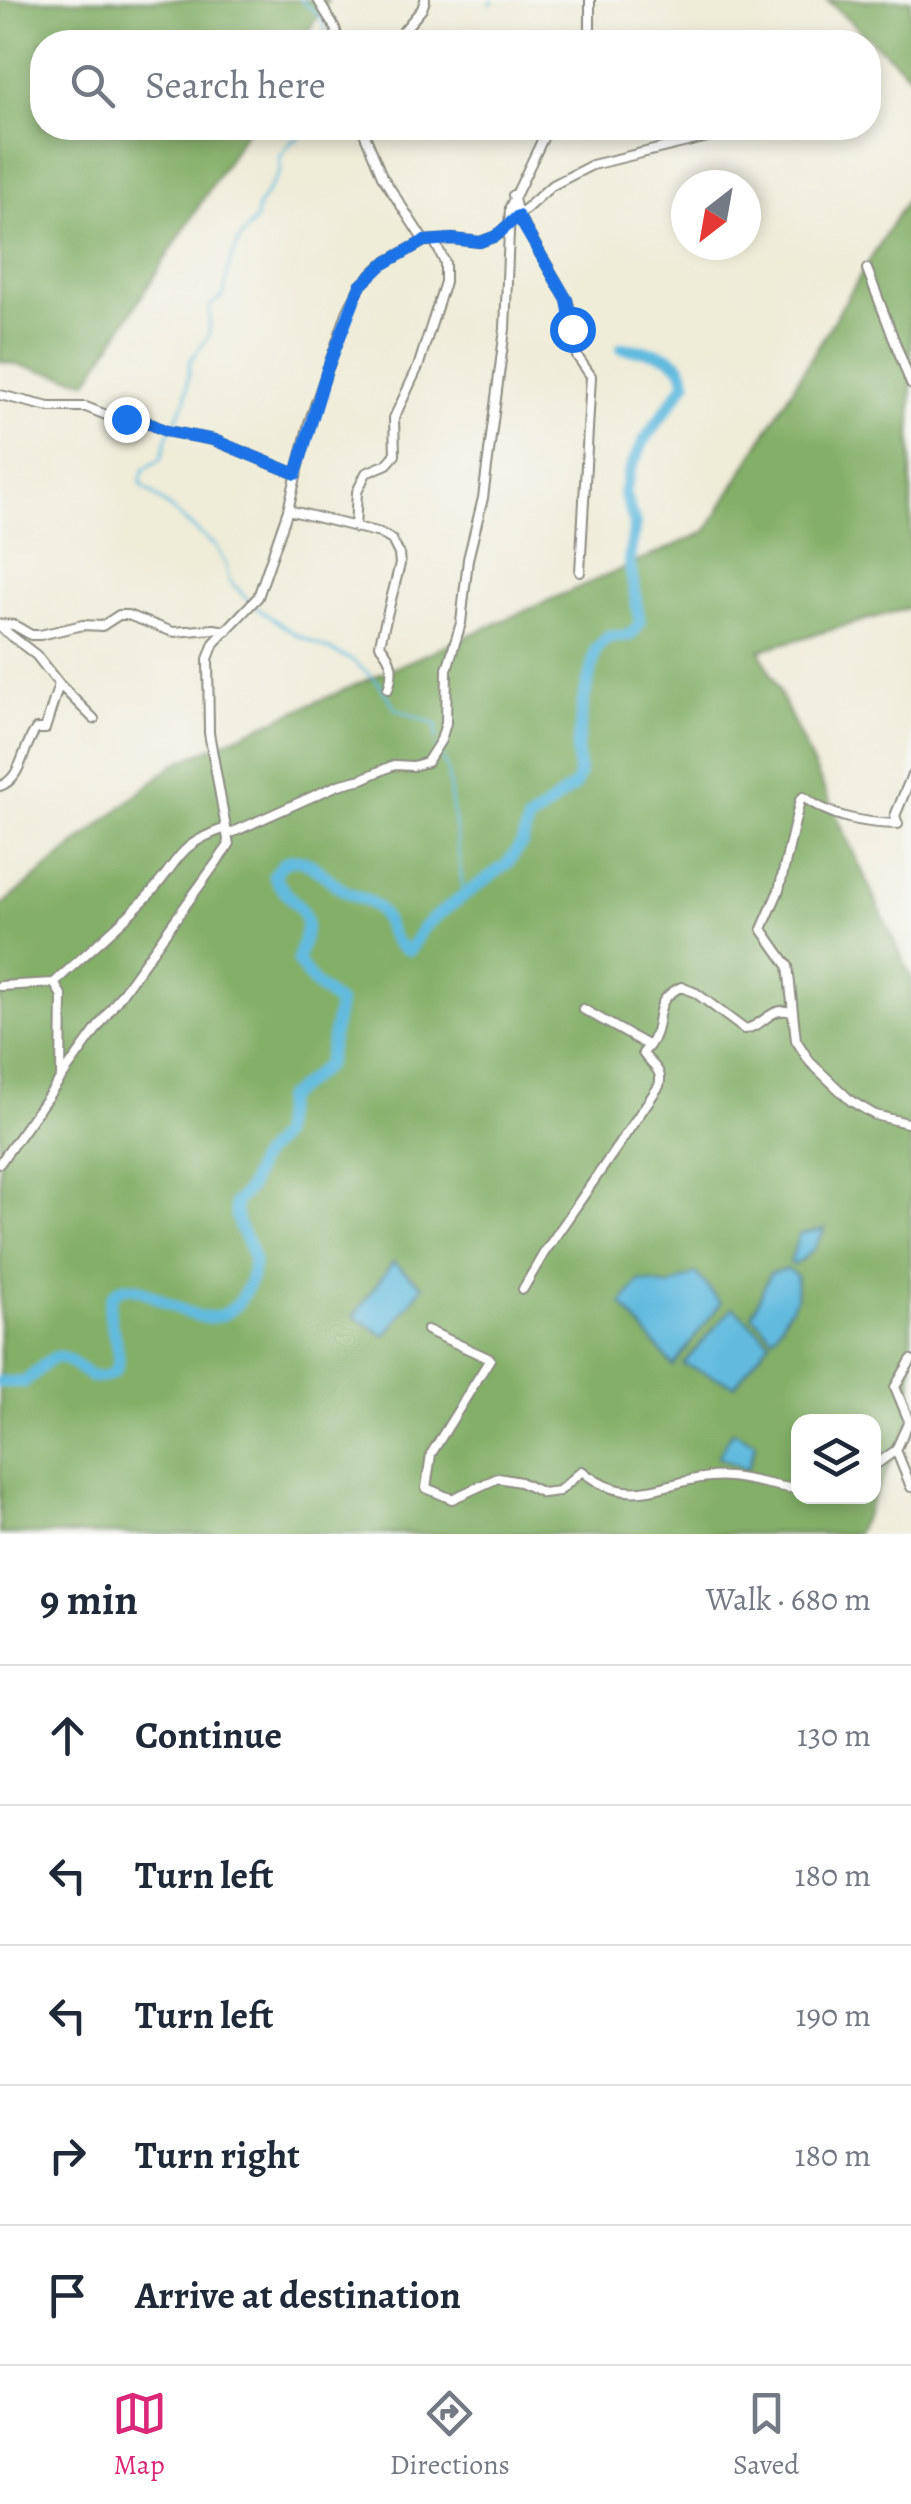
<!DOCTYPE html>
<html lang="en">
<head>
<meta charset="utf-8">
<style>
	:root { --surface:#fff; --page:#f6f6f7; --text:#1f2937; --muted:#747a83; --line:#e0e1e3; --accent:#db2777 }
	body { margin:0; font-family:Alegreya,serif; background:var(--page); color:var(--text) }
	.controls { position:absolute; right:30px; bottom:30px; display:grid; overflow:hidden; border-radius:20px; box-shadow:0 5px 15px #0003 }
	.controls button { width:90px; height:90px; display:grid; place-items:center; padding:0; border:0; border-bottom:2px solid var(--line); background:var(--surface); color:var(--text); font:50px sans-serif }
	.compass { position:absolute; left:671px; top:170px; width:90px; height:90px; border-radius:50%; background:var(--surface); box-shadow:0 5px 15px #0003; rotate:211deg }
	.stop { position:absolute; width:30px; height:30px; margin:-22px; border:8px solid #1a73e8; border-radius:50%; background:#fff }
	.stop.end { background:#1a73e8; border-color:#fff; box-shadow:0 2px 10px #0008 }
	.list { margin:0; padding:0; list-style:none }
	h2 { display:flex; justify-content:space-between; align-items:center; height:130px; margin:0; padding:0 40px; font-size:42px }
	h2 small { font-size:32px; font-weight:400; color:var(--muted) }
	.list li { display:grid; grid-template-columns:65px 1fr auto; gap:30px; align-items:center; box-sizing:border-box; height:140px; padding:0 40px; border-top:2px solid var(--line) }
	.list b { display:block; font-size:38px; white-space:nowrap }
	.list em { font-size:32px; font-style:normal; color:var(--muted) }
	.icon { flex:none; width:55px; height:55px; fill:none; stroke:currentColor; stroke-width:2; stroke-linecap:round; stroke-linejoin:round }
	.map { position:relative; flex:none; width:911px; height:1534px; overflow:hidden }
	.search { position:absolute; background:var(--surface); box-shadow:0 5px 15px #0003; left:30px; right:30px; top:30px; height:110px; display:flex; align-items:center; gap:25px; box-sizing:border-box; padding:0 35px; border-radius:40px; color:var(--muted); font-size:38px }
	.sheet { height:830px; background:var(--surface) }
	nav { display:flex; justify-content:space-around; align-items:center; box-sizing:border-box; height:140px; border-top:2px solid var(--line); background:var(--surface); font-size:28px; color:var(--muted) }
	nav a { display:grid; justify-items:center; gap:5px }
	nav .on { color:var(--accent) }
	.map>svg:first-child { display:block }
</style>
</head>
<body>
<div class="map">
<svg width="911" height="1534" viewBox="0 0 911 1534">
	<rect width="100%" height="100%" fill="#f6f6f2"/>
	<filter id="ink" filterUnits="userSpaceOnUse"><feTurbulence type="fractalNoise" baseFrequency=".01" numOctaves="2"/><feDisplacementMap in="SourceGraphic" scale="20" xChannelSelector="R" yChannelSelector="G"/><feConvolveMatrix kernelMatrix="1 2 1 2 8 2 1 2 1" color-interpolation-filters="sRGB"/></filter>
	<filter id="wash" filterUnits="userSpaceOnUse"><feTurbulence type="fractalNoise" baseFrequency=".0048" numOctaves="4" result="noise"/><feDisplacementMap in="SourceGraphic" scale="40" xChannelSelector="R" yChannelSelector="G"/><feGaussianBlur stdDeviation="2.25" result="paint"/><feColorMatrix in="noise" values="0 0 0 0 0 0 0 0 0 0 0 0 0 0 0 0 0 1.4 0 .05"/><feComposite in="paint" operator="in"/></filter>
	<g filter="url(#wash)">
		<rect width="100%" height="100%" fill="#efecd8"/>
		<!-- forest -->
		<path fill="#83af67" stroke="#576d49" stroke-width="2.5" fill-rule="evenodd" d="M 0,0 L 328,0 L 301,42 L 42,42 L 42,128 L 248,128 L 88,381 L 0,361 Z
			M 827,0 L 911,0 L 911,76 Z
			M 911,192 L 911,607 L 760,650 L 911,977 L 911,1420 L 856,1534 L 0,1534 L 0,907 L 174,764 L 706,532 ZM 798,1422 L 874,1422 L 874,1496 L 798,1496 Z"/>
		<!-- water -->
		<path fill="#62bbdf" stroke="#467385" stroke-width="2.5" d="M 825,1229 L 813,1250 L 795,1265 L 790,1263 L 799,1234 Z
			M 393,1262 L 423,1286 L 385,1336 L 354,1316 Z
			M 787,1269 L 797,1276 L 796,1298 L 773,1337 L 752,1315 L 770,1273 Z
			M 696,1273 L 721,1303 L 673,1366 L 622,1304 L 639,1281 L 670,1286 Z
			M 733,1307 L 770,1341 L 735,1385 L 683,1364 Z
			M 732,1431 L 756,1443 L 747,1470 L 718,1457 Z"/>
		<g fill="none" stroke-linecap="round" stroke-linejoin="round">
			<!-- stream -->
			<path stroke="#62bbdf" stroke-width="2.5" d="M 300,0 C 318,13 328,19 325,42
				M 490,5 L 493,0
				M 249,601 L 229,580 L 226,565 L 216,547 L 141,484 C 141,466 148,467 161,459 L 167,438 L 186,399 L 190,361 L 209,336 L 210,306 L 224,295 L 229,265 L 240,239 L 256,219 L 258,206 L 280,172 L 280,157 L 292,141 L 299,138 L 302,128
				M 255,607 L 297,635 L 352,660 L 378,682 L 396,709 L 437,725 L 436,740
				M 437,748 L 447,769 L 464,897"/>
			<!-- river -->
			<path stroke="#62bbdf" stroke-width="12" d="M 0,1382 L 25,1382 C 61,1350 52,1349 92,1377 C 151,1380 89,1313 117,1291 C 146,1268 215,1367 249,1283 C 264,1244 235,1241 235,1203 L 249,1188 L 258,1161 L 280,1136 L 285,1099 L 327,1065 L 339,1004 L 315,984 L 298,962 C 299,948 308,935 306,922 C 303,903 280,893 274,875 C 295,839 321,875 343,890 C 355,898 368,898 378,909 C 391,923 387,945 410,950 L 423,928 L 435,917 L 507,864 L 522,843 L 528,822 L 575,785 L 579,776 L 577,748 L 583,703 L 596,649 L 608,637 L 631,635 L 640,623 L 629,560 L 635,524 L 624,493 L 630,470 L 644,441 L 686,382 C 682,350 647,352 622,348"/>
		</g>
	</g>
	<g filter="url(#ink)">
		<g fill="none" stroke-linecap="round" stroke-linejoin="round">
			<defs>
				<path id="minor" d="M 318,0 L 335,28 L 339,42
					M 394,42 L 422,9 L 425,0
					M 586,42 L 590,32 L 590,0
					M 362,128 L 382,176 L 424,241
					M 513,195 L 518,215 L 567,300 L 572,315 L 572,341 L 577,356 L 591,376 L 580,572
					M 867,269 L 911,384
					M 0,395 L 49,407 L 86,407 L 116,419 L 144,421 L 166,431 L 214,440 L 296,474
					M 288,510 L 380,533 L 392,540 L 399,554 L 400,564 L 381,639 L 380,645 C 393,660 394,671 388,689
					M 355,528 L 357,492 L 366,473 L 387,464 L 395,455 L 394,418 L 418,367 L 445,282 L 445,263 L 434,240
					M 0,624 L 14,625 L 31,635 L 40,635 L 83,625 L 102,626 L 119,615 L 128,615 L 173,632 L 214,629 L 227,631
					M 0,627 L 36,655 L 59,684 L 94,719
					M 911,777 L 895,816 L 898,824 C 863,823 833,818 803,797 L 800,800 L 779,890 L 762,929 L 788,966 L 796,1040 L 810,1062 L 851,1101 L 875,1115 L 911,1124
					M 0,786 C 22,779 22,748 36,729 L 45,729 L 59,684
					M 229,834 L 338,785 L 362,779 L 394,765 L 413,766 L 427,762 L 441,740 L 446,723 L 447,669 L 461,623 L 468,559 L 483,498 L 505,329 L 510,207 L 548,128
					M 0,986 L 54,983
					M 583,1009 L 649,1046 C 666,1022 649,1002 681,987 L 696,993 L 744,1029 C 762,1028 771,1005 791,1012
					M 61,1076 L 62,996 L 54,983 C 84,955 117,928 146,898 C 180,863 173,846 226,828
					M 0,1163 L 229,845 L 209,733 L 208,659 L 214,643 L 258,597 L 288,510 L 309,423 L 347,313 L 360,286 L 381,265 L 424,241 L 452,239 L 480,242 L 496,236 L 551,186 L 592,165 L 712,136 L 725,128
					M 523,1289 L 544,1253 L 659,1086 C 664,1069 651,1066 643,1053 L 649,1046
					M 427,1330 L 490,1359 L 431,1454 L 426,1488 L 452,1499 L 498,1478 L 520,1482 L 543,1493 L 559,1491 L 582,1471 C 637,1516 670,1472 730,1477 C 753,1479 775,1487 798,1489
					M 896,1450 L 909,1421 L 895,1387 L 911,1360
					M 874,1466 L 896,1450 L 911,1487"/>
			</defs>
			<!-- minor casing -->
			<use href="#minor" stroke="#8d8c82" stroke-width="12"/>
			<!-- minor -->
			<use href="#minor" stroke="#fff" stroke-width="8"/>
		</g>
	</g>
	<g fill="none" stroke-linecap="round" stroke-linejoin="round" filter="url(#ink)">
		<!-- route -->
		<path stroke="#1a73e8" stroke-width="12" d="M 126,419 L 144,421 L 166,431 L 214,440 L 296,474 L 327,370 L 360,286 L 382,265 L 424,241 L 452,239 L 480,242 L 496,236 L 518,216 L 567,300 L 572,329"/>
	</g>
</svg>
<div class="controls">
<button><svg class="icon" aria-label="layers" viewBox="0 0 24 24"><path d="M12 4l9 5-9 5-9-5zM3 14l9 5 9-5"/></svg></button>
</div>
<svg class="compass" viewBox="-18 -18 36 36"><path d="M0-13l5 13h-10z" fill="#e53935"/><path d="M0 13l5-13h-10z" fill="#747a83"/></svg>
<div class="stop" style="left:572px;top:329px"></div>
<div class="stop end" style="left:126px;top:419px"></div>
<div class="search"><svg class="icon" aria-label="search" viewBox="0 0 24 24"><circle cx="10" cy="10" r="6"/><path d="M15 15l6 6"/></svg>Search here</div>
</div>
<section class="sheet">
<h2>9 min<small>Walk · 680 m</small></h2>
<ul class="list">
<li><svg class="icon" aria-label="ahead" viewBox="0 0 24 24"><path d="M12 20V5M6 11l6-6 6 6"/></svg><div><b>Continue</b></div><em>130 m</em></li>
<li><svg class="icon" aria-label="left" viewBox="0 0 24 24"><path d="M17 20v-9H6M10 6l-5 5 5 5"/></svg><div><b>Turn left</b></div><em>180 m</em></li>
<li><svg class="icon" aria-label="left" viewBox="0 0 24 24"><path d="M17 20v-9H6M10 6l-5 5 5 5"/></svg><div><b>Turn left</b></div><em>190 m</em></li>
<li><svg class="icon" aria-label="right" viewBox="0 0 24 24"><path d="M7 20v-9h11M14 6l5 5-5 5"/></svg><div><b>Turn right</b></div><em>180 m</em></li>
<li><svg class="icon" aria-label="arrive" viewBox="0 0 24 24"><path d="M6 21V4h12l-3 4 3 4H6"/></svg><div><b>Arrive at destination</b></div></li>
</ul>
</section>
<nav>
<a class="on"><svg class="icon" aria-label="map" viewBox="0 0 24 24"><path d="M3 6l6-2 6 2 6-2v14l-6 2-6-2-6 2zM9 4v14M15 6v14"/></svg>Map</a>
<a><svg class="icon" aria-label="directions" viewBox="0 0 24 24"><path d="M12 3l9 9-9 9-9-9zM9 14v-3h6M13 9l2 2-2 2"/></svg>Directions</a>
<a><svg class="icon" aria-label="saved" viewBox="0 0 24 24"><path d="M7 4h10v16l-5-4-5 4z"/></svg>Saved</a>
</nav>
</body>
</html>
